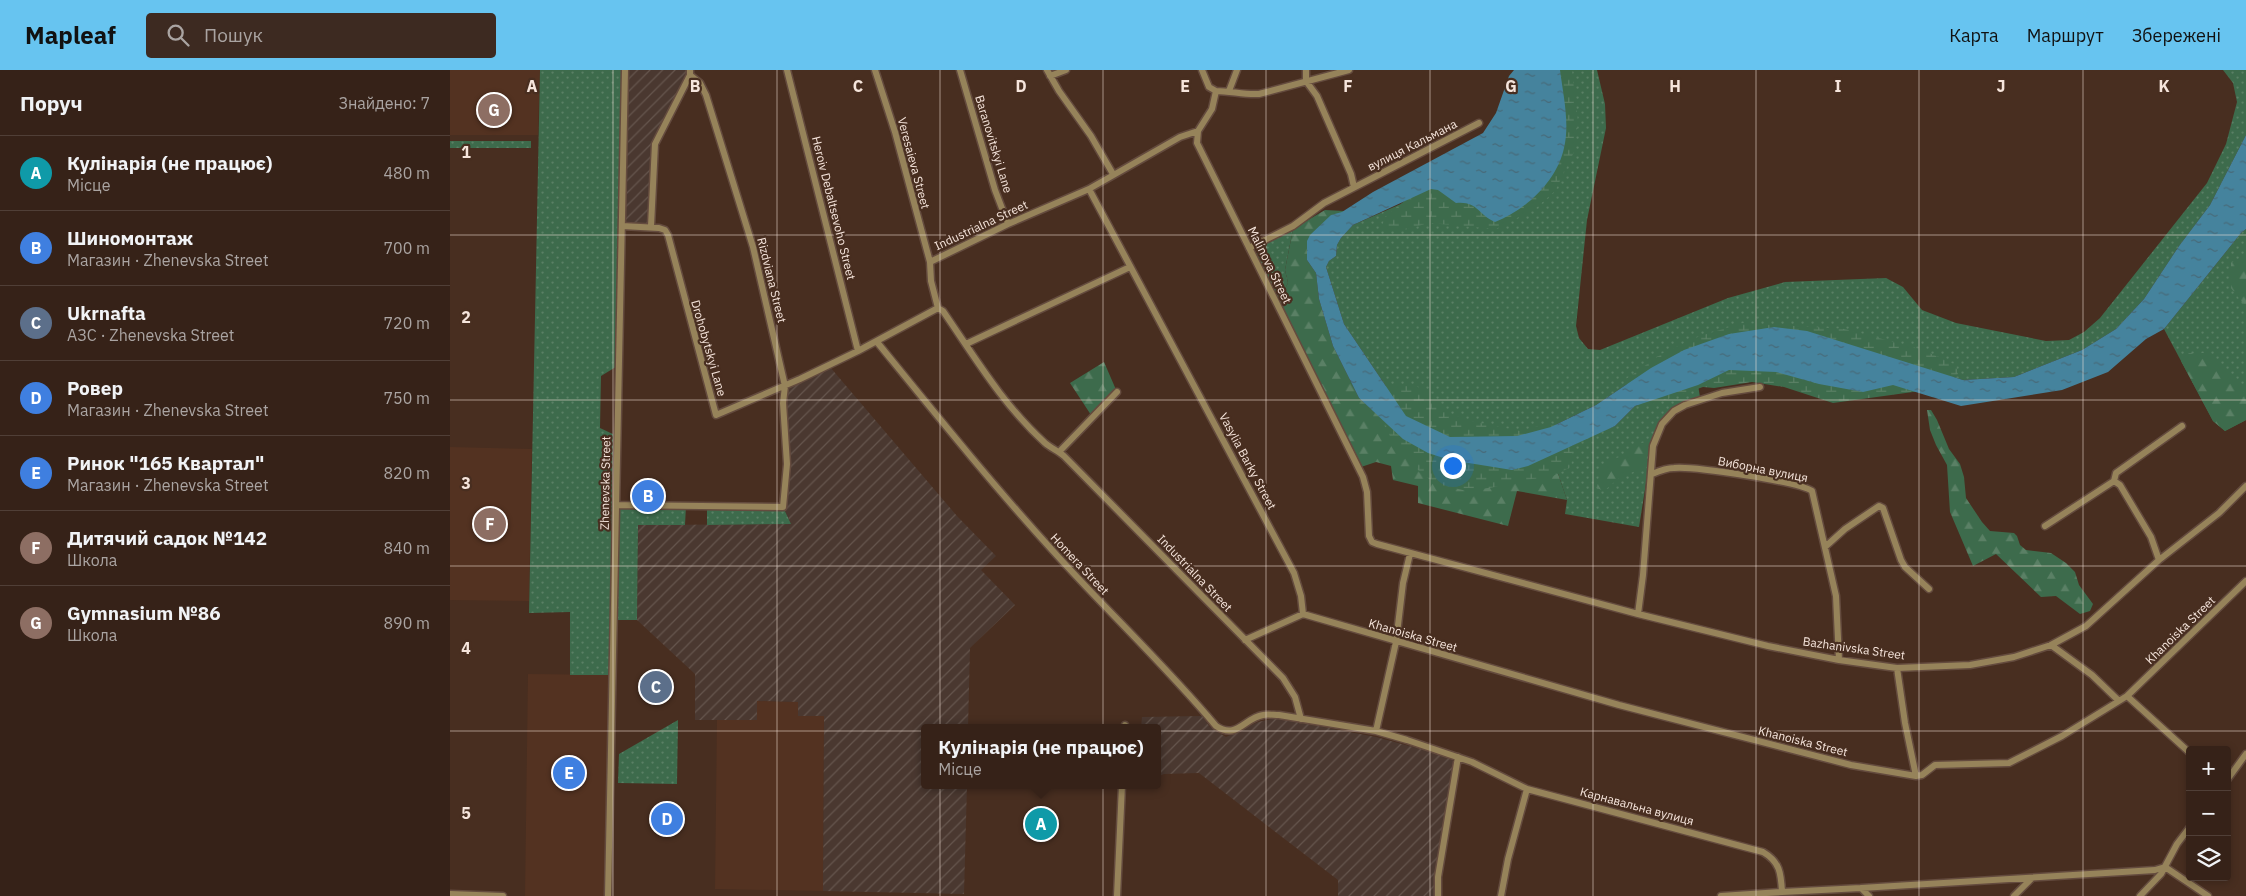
<!DOCTYPE html>
<html lang="uk">
<head>
<meta charset="utf-8">
<style>
	:root { --surface:#362218; --page:#3d2a21; --text:#f1f3f6; --muted:#aaa4a2; --line:#503f37; --accent:#67c4f0 }
	body { margin:0; font-family:"IBM Plex Sans",sans-serif; background:var(--page); color:var(--text) }
	.controls { position:absolute; right:15px; bottom:15px; display:grid; overflow:hidden; border-radius:5px; box-shadow:0 2px 8px #0003 }
	.controls button { width:45px; height:45px; display:grid; place-items:center; padding:0; border:0; border-bottom:1px solid var(--line); background:var(--surface); color:var(--text); font:25px sans-serif }
	.you { position:absolute; left:1002px; top:395px; width:18px; height:18px; margin:-12px; border:4px solid #fff; border-radius:50%; background:#1a73e8; box-shadow:0 0 0 8px #1a73e833 }
	.badge { display:grid; place-items:center; width:32px; height:32px; border-radius:50%; background:var(--accent); color:#fff; font-size:16px; font-weight:700 }
	.pin { position:absolute; translate:-50% -50%; border:2px solid #fff; box-shadow:0 1px 5px #0006 }
	.popup { position:absolute; left:471px; top:654px; width:240px; height:65px; box-sizing:border-box; display:grid; place-content:center; border-radius:5px; background:var(--surface); filter:drop-shadow(0 1px 4px #0005); font-size:16px; white-space:nowrap; color:var(--muted) }
	.popup b { font-size:19px; color:var(--text) }
	.popup::after { content:''; position:absolute; left:50%; top:100%; margin-left:-10px; border:10px solid transparent; border-top-color:var(--surface) }
	.list { margin:0; padding:0; list-style:none }
	h2 { display:flex; justify-content:space-between; align-items:center; height:65px; margin:0; padding:0 20px; font-size:21px }
	h2 small { font-size:16px; font-weight:400; color:var(--muted) }
	.list li { display:grid; grid-template-columns:32px 1fr auto; gap:15px; align-items:center; box-sizing:border-box; height:75px; padding:0 20px; border-top:1px solid var(--line) }
	.list b { display:block; font-size:19px; white-space:nowrap }
	.list p { margin:0; font-size:16px; white-space:nowrap; color:var(--muted) }
	.list em { font-size:16px; font-style:normal; color:var(--muted) }
	.icon { flex:none; width:28px; height:28px; fill:none; stroke:currentColor; stroke-width:2; stroke-linecap:round; stroke-linejoin:round }
	.map { position:relative; flex:none; width:1796px; height:826px; overflow:hidden }
	header { display:flex; align-items:center; gap:30px; box-sizing:border-box; height:70px; padding:0 25px; background:var(--accent); color:#111 }
	header strong { font-size:24px }
	nav { display:flex; gap:28px; margin-inline-start:auto; font-size:18px }
	.search { width:350px; height:45px; background:var(--page); display:flex; align-items:center; gap:12px; box-sizing:border-box; padding:0 18px; border-radius:5px; color:var(--muted); font-size:19px }
	main { display:flex }
	aside { flex:1; background:var(--surface) }
	.map>svg:first-child { display:block }
</style>
</head>
<body>
<header>
<strong>Mapleaf</strong>
<div class="search"><svg class="icon" aria-label="search" viewBox="0 0 24 24"><circle cx="10" cy="10" r="6"/><path d="M15 15l6 6"/></svg>Пошук</div>
<nav><a>Карта</a><a>Маршрут</a><a>Збережені</a></nav>
</header>
<main>
<aside>
<h2>Поруч<small>Знайдено: 7</small></h2>
<ul class="list">
<li><span class="badge" style="background:#0f9aa8">A</span><div><b>Кулінарія (не працює)</b><p>Місце</p></div><em>480 m</em></li>
<li><span class="badge" style="background:#3f7fe0">B</span><div><b>Шиномонтаж</b><p>Магазин · Zhenevska Street</p></div><em>700 m</em></li>
<li><span class="badge" style="background:#5c6f8a">C</span><div><b>Ukrnafta</b><p>АЗС · Zhenevska Street</p></div><em>720 m</em></li>
<li><span class="badge" style="background:#3f7fe0">D</span><div><b>Ровер</b><p>Магазин · Zhenevska Street</p></div><em>750 m</em></li>
<li><span class="badge" style="background:#3f7fe0">E</span><div><b>Ринок &quot;165 Квартал&quot;</b><p>Магазин · Zhenevska Street</p></div><em>820 m</em></li>
<li><span class="badge" style="background:#8d6e63">F</span><div><b>Дитячий садок №142</b><p>Школа</p></div><em>840 m</em></li>
<li><span class="badge" style="background:#8d6e63">G</span><div><b>Gymnasium №86</b><p>Школа</p></div><em>890 m</em></li>
</ul>
</aside>
<div class="map">
<svg width="1796" height="826" viewBox="0 0 1796 826">
	<defs>
		<pattern id="industrial-furrows" width="10" height="10" patternUnits="userSpaceOnUse" patternTransform="scale(1.25)"><rect width="10" height="10" fill="#4a3830"/><path d="M-1 1l2-2M0 10L10 0M9 11l2-2" fill="none" stroke="#65554d"/></pattern>
		<pattern id="grass-dots" width="8" height="8" patternUnits="userSpaceOnUse" patternTransform="scale(1.25)"><rect width="8" height="8" fill="#3d6b4c"/><path d="M2 2h.1M6 6h.1" fill="none" stroke="#5a8065" stroke-width="1.8" stroke-linecap="round"/></pattern>
		<pattern id="forest-firs" width="22" height="20" patternUnits="userSpaceOnUse" patternTransform="scale(1.25)"><rect width="22" height="20" fill="#3d6b4c"/><path d="M5 1l3.5 6h-7zM16 11l3.5 6h-7z" fill="#5a8065"/></pattern>
		<pattern id="wetland-marsh" width="20" height="14" patternUnits="userSpaceOnUse" patternTransform="scale(1.25)"><rect width="20" height="14" fill="#3d6b4c"/><path d="M1 5h8M5 5V1M11 12h8M15 12V8" fill="none" stroke="#5a8065"/></pattern>
		<pattern id="water-ripples" width="26" height="14" patternUnits="userSpaceOnUse" patternTransform="scale(1.25)"><rect width="26" height="14" fill="#45839d"/><path d="M2 4q2-2 4 0t4 0M15 11q2-2 4 0t4 0" fill="none" stroke="#476a79"/></pattern>
	</defs>
	<rect width="100%" height="100%" fill="#482e20"/>
	<!-- built -->
	<path fill="#533221" d="M 0,0 L 90,0 L 88,65 L 0,65 Z
		M 0,377 L 82,379 L 79,531 L 0,530 Z
		M 78,604 L 163,605 L 158,826 L 75,826 Z
		M 307,631 L 348,632 L 374,646 L 373,821 L 265,819 L 267,649 L 307,650 Z"/>
	<!-- industrial -->
	<path fill="url(#industrial-furrows)" d="M 175,0 L 240,0 L 205,74 L 201,156 L 172,156 Z
		M 380,297 L 507,446 L 546,486 L 531,500 L 565,535 L 520,578 L 518,658 L 475,658 L 475,715 L 517,715 L 514,824 L 373,821 L 374,646 L 348,646 L 348,632 L 307,631 L 307,650 L 245,650 L 245,604 L 187,550 L 188,455 L 341,454 L 333,437 L 335,316 Z
		M 752,646 L 760,657 L 776,667 L 808,652 L 826,648 L 926,667 L 1004,688 L 985,826 L 888,826 L 888,810 L 749,703 L 714,704 L 707,707 L 707,658 L 691,658 L 692,647 Z"/>
	<!-- grass -->
	<path fill="url(#grass-dots)" d="M 90,0 L 175,0 L 169,295 L 151,306 L 150,358 L 167,366 L 166,435 L 236,436 L 235,455 L 188,455 L 187,550 L 164,550 L 163,605 L 120,605 L 120,542 L 79,543 Z
		M 1110,0 L 1147,0 L 1155,34 L 1156,58 L 1137,150 L 1126,256 L 1129,268 L 1138,279 L 1150,280 L 1278,228 L 1335,212 L 1436,208 L 1453,217 L 1472,240 L 1506,253 L 1596,271 L 1619,270 L 1634,262 L 1650,248 L 1757,113 L 1776,74 L 1787,32 L 1783,13 L 1773,0 L 1796,0 L 1796,65 L 1760,135 L 1729,176 L 1694,229 L 1666,259 L 1632,280 L 1564,307 L 1513,310 L 1460,295 L 1201,298 L 1146,335 L 1101,357 L 1067,366 L 956,346 L 894,254 L 876,197 L 879,191 L 886,186 L 887,175 L 891,168 L 903,155 L 960,130 Z
		M 0,71 L 81,71 L 81,78 L 0,78 Z
		M 843,159 L 835,200 L 838,213 L 829,231 L 807,184 L 809,177 Z
		M 1796,159 L 1796,350 L 1775,361 L 1763,351 L 1714,259 L 1791,163 Z
		M 1248,315 L 1250,327 L 1216,344 L 1204,363 L 1189,457 L 1115,444 L 1117,430 L 1102,386 L 1144,364 L 1165,356 L 1185,336 Z
		M 257,436 L 333,437 L 341,454 L 257,455 Z
		M 228,650 L 227,714 L 168,713 L 169,684 Z"/>
	<!-- forest -->
	<path fill="url(#forest-firs)" d="M 875,140 L 894,141 L 857,190 L 866,203 L 869,229 L 883,276 L 909,328 L 929,346 L 1102,386 L 1117,430 L 1067,421 L 1058,456 L 968,433 L 968,416 L 943,410 L 941,396 L 926,392 L 908,398 L 829,231 L 838,213 L 835,200 L 843,159 Z
		M 1796,185 L 1796,237 L 1781,218 L 1781,193 Z
		M 1739,283 L 1758,283 L 1787,309 L 1796,326 L 1796,350 L 1775,361 L 1763,351 L 1731,291 Z
		M 654,292 L 667,322 L 643,348 L 620,313 Z
		M 1477,340 L 1481,340 L 1487,350 L 1499,379 L 1510,394 L 1514,407 L 1516,428 L 1532,452 L 1540,461 L 1564,463 L 1567,466 L 1570,475 L 1576,480 L 1601,483 L 1616,493 L 1625,502 L 1629,515 L 1643,534 L 1640,541 L 1630,544 L 1606,526 L 1591,527 L 1546,484 L 1523,496 L 1500,442 L 1497,395 L 1486,375 L 1480,360 Z
		M 1196,372 L 1199,376 L 1195,397 L 1169,408 L 1154,421 L 1147,418 L 1150,400 L 1155,392 L 1175,385 L 1187,374 Z"/>
	<!-- wetland -->
	<path fill="url(#wetland-marsh)" d="M 1106,0 L 1122,0 L 1128,52 L 1124,82 L 1105,121 L 1086,138 L 1046,159 L 979,153 L 954,160 L 938,161 L 932,156 L 935,147 L 958,128 L 995,111 Z
		M 1293,253 L 1395,259 L 1473,280 L 1506,295 L 1508,304 L 1492,318 L 1383,333 L 1334,317 L 1302,312 L 1264,318 L 1253,317 L 1191,338 L 1178,327 L 1176,309 L 1213,283 L 1250,266 Z
		M 942,314 L 963,314 L 983,326 L 1001,344 L 1025,352 L 1070,361 L 1100,353 L 1117,358 C 1124,370 1123,383 1121,397 L 1101,407 L 1065,411 L 1045,417 L 1017,421 L 987,414 L 970,403 L 958,384 L 941,368 L 922,332 L 922,320 Z"/>
	<!-- water -->
	<path fill="url(#water-ripples)" d="M 1064,0 L 1110,0 C 1113,24 1120,53 1114,78 C 1107,111 1076,140 1045,152 C 1027,144 1028,131 1006,133 L 988,120 L 981,119 L 903,155 L 891,168 L 887,175 L 886,186 L 879,191 L 876,197 L 894,254 L 956,346 L 1000,367 L 1067,366 L 1101,357 L 1146,335 L 1201,298 L 1234,280 L 1279,264 L 1324,257 L 1357,261 L 1513,310 L 1564,307 L 1632,280 L 1666,259 L 1694,229 L 1729,176 L 1760,135 L 1796,65 L 1796,159 L 1791,163 L 1714,259 L 1696,269 L 1658,302 L 1612,320 L 1511,336 L 1443,315 L 1413,322 L 1369,314 L 1326,302 L 1279,300 L 1248,315 L 1185,336 L 1165,356 L 1078,396 L 1062,400 L 1000,390 L 978,383 L 953,369 L 909,328 L 883,276 L 869,229 L 866,203 L 857,190 L 857,171 L 860,165 L 881,145 L 892,142 L 923,122 L 1033,63 L 1046,43 L 1059,6 Z"/>
	<g fill="none" stroke-linecap="round" stroke-linejoin="round">
		<defs>
			<path id="minor" d="M 337,0 L 408,281
				M 425,0 L 445,62 L 480,192
				M 510,0 L 545,120 L 558,154
				M 597,0 L 609,21 L 641,66 L 663,104
				M 752,0 L 759,17 L 766,21
				M 856,0 L 856,11 L 867,26 L 901,104 L 904,117
				M 899,0 L 809,24 C 794,25 781,21 766,21 L 762,39 L 748,61 L 747,73 L 913,407 L 917,422 L 919,466 L 922,472 L 927,474 L 1188,544 L 1318,576 L 1389,590 L 1447,598 L 1520,595 L 1564,587 L 1601,575 L 1636,556 L 1709,490 L 1769,443 L 1796,416
				M 600,6 L 616,0
				M 779,21 L 787,0
				M 748,61 L 730,67 L 639,119 L 558,154 L 480,192 L 481,211 L 488,238 L 493,241 C 524,286 553,335 595,373 C 601,378 608,381 614,386 L 833,608 L 845,627 L 851,649
				M 639,119 L 844,503 L 851,526 L 853,544 L 795,570
				M 172,156 L 209,158 L 215,160 L 218,165 L 266,345 L 350,309 L 408,281 L 488,238
				M 201,156 L 205,74 L 240,5
				M 799,178 L 843,156 L 874,133 L 1029,53
				M 427,272 C 484,342 541,413 603,481 C 656,540 714,594 766,656 C 787,670 794,648 813,645 C 817,644 824,645 829,645 L 926,661 L 957,670 L 1022,692 L 1077,719 L 1313,782 C 1330,792 1331,803 1332,822 L 1411,818 L 1419,826
				M 516,274 L 680,197
				M 609,382 L 667,322
				M 1202,404 C 1209,401 1216,398 1224,398 C 1243,396 1350,412 1362,421 L 1386,526 L 1389,590
				M 1664,411 L 1670,415 L 1701,467 L 1709,490
				M 166,435 L 333,437 L 337,394 L 333,333 L 335,316 L 303,177 L 256,25 L 250,13 L 240,5 L 240,0
				M 1595,456 L 1664,411 L 1666,403 L 1732,356
				M 1375,477 L 1395,459 L 1429,436 L 1433,438 L 1451,490 L 1455,497 L 1479,519
				M 853,544 L 1169,635 L 1401,695 L 1466,706 L 1472,705 L 1485,695 L 1559,693 L 1612,666 L 1677,626 L 1796,511
				M 1188,544 L 1193,505 L 1203,376 L 1212,354 L 1224,341 L 1235,335 L 1272,323 L 1310,317
				M 1601,575 L 1642,605 L 1669,631
				M 1447,598 L 1455,653 L 1466,706
				M 1677,626 L 1740,683
				M 674,658 L 675,655
				M 926,661 L 946,572 L 953,513 L 960,484
				M 1777,710 L 1796,684
				M 1715,797 L 1758,826
				M 1411,818 L 1705,800 L 1715,797
				M 0,824 L 53,826
				M 158,826 L 175,0
				M 667,826 L 672,715
				M 988,826 L 988,807 L 1008,687
				M 1051,826 L 1058,789 L 1077,719
				M 1271,826 L 1332,822
				M 1564,826 L 1582,808
				M 1690,826 L 1711,804 L 1727,774 L 1740,757"/>
		</defs>
		<!-- minor casing -->
		<use href="#minor" stroke="#644b3e" stroke-width="9"/>
		<!-- minor -->
		<use href="#minor" stroke="#96835a" stroke-width="6"/>
	</g>
	<!-- grid -->
	<path fill="none" stroke="#f6e5dc" stroke-width="1" stroke-opacity="0.55" d="M 163,0 L 163,826M 327,0 L 327,826M 490,0 L 490,826M 653,0 L 653,826M 816,0 L 816,826M 980,0 L 980,826M 1143,0 L 1143,826M 1306,0 L 1306,826M 1469,0 L 1469,826M 1633,0 L 1633,826M 0,165 L 1796,165M 0,330 L 1796,330M 0,496 L 1796,496M 0,661 L 1796,661"/>
	<g text-anchor="middle" dominant-baseline="central" stroke-width="4.5" stroke-linejoin="round" paint-order="stroke">
		<!-- street labels -->
		<g font-size="12" fill="#f6e5dc" stroke="#482e20">
			<text transform="translate(544 74) rotate(73)">Baranovitskyi Lane</text>
			<text transform="translate(962 75) rotate(-27)">вулиця Кальмана</text>
			<text transform="translate(464 93) rotate(75)">Veresaieva Street</text>
			<text transform="translate(384 138) rotate(76)">Heroiv Debaltsevoho Street</text>
			<text transform="translate(531 155) rotate(-25)">Industrialna Street</text>
			<text transform="translate(820 195) rotate(64)">Malinova Street</text>
			<text transform="translate(322 210) rotate(76)">Rizdviana Street</text>
			<text transform="translate(259 278) rotate(74)">Drohobytskyi Lane</text>
			<text transform="translate(798 391) rotate(62)">Vasylia Barky Street</text>
			<text transform="translate(1313 399) rotate(11)">Виборна вулиця</text>
			<text transform="translate(155 413) rotate(-89)">Zhenevska Street</text>
			<text transform="translate(630 494) rotate(47)">Homera Street</text>
			<text transform="translate(745 503) rotate(46)">Industrialna Street</text>
			<text transform="translate(1730 560) rotate(-44)">Khanoiska Street</text>
			<text transform="translate(963 565) rotate(16)">Khanoiska Street</text>
			<text transform="translate(1404 578) rotate(8)">Bazhanivska Street</text>
			<text transform="translate(1353 671) rotate(14)">Khanoiska Street</text>
			<text transform="translate(1187 736) rotate(15)">Карнавальна вулиця</text>
		</g>
	</g>
	<g font-size="16" text-anchor="middle" font-weight="bold" fill="#f6e5dc" stroke="#482e20" stroke-width="4.5" stroke-linejoin="round" paint-order="stroke">
		<text x="82" y="22">A</text>
		<text x="245" y="22">B</text>
		<text x="408" y="22">C</text>
		<text x="571" y="22">D</text>
		<text x="735" y="22">E</text>
		<text x="898" y="22">F</text>
		<text x="1061" y="22">G</text>
		<text x="1225" y="22">H</text>
		<text x="1388" y="22">I</text>
		<text x="1551" y="22">J</text>
		<text x="1714" y="22">K</text>
		<text x="16" y="88">1</text>
		<text x="16" y="253">2</text>
		<text x="16" y="419">3</text>
		<text x="16" y="584">4</text>
		<text x="16" y="749">5</text>
	</g>
</svg>
<div class="controls">
<button>+</button>
<button>−</button>
<button><svg class="icon" aria-label="layers" viewBox="0 0 24 24"><path d="M12 4l9 5-9 5-9-5zM3 14l9 5 9-5"/></svg></button>
</div>
<div class="you"></div>
<div class="pin badge" style="left:591px;top:754px;background:#0f9aa8">A</div>
<div class="popup"><b>Кулінарія (не працює)</b>Місце</div>
<div class="pin badge" style="left:198px;top:426px;background:#3f7fe0">B</div>
<div class="pin badge" style="left:206px;top:617px;background:#5c6f8a">C</div>
<div class="pin badge" style="left:217px;top:749px;background:#3f7fe0">D</div>
<div class="pin badge" style="left:119px;top:703px;background:#3f7fe0">E</div>
<div class="pin badge" style="left:40px;top:454px;background:#8d6e63">F</div>
<div class="pin badge" style="left:44px;top:40px;background:#8d6e63">G</div>
</div>
</main>
</body>
</html>
